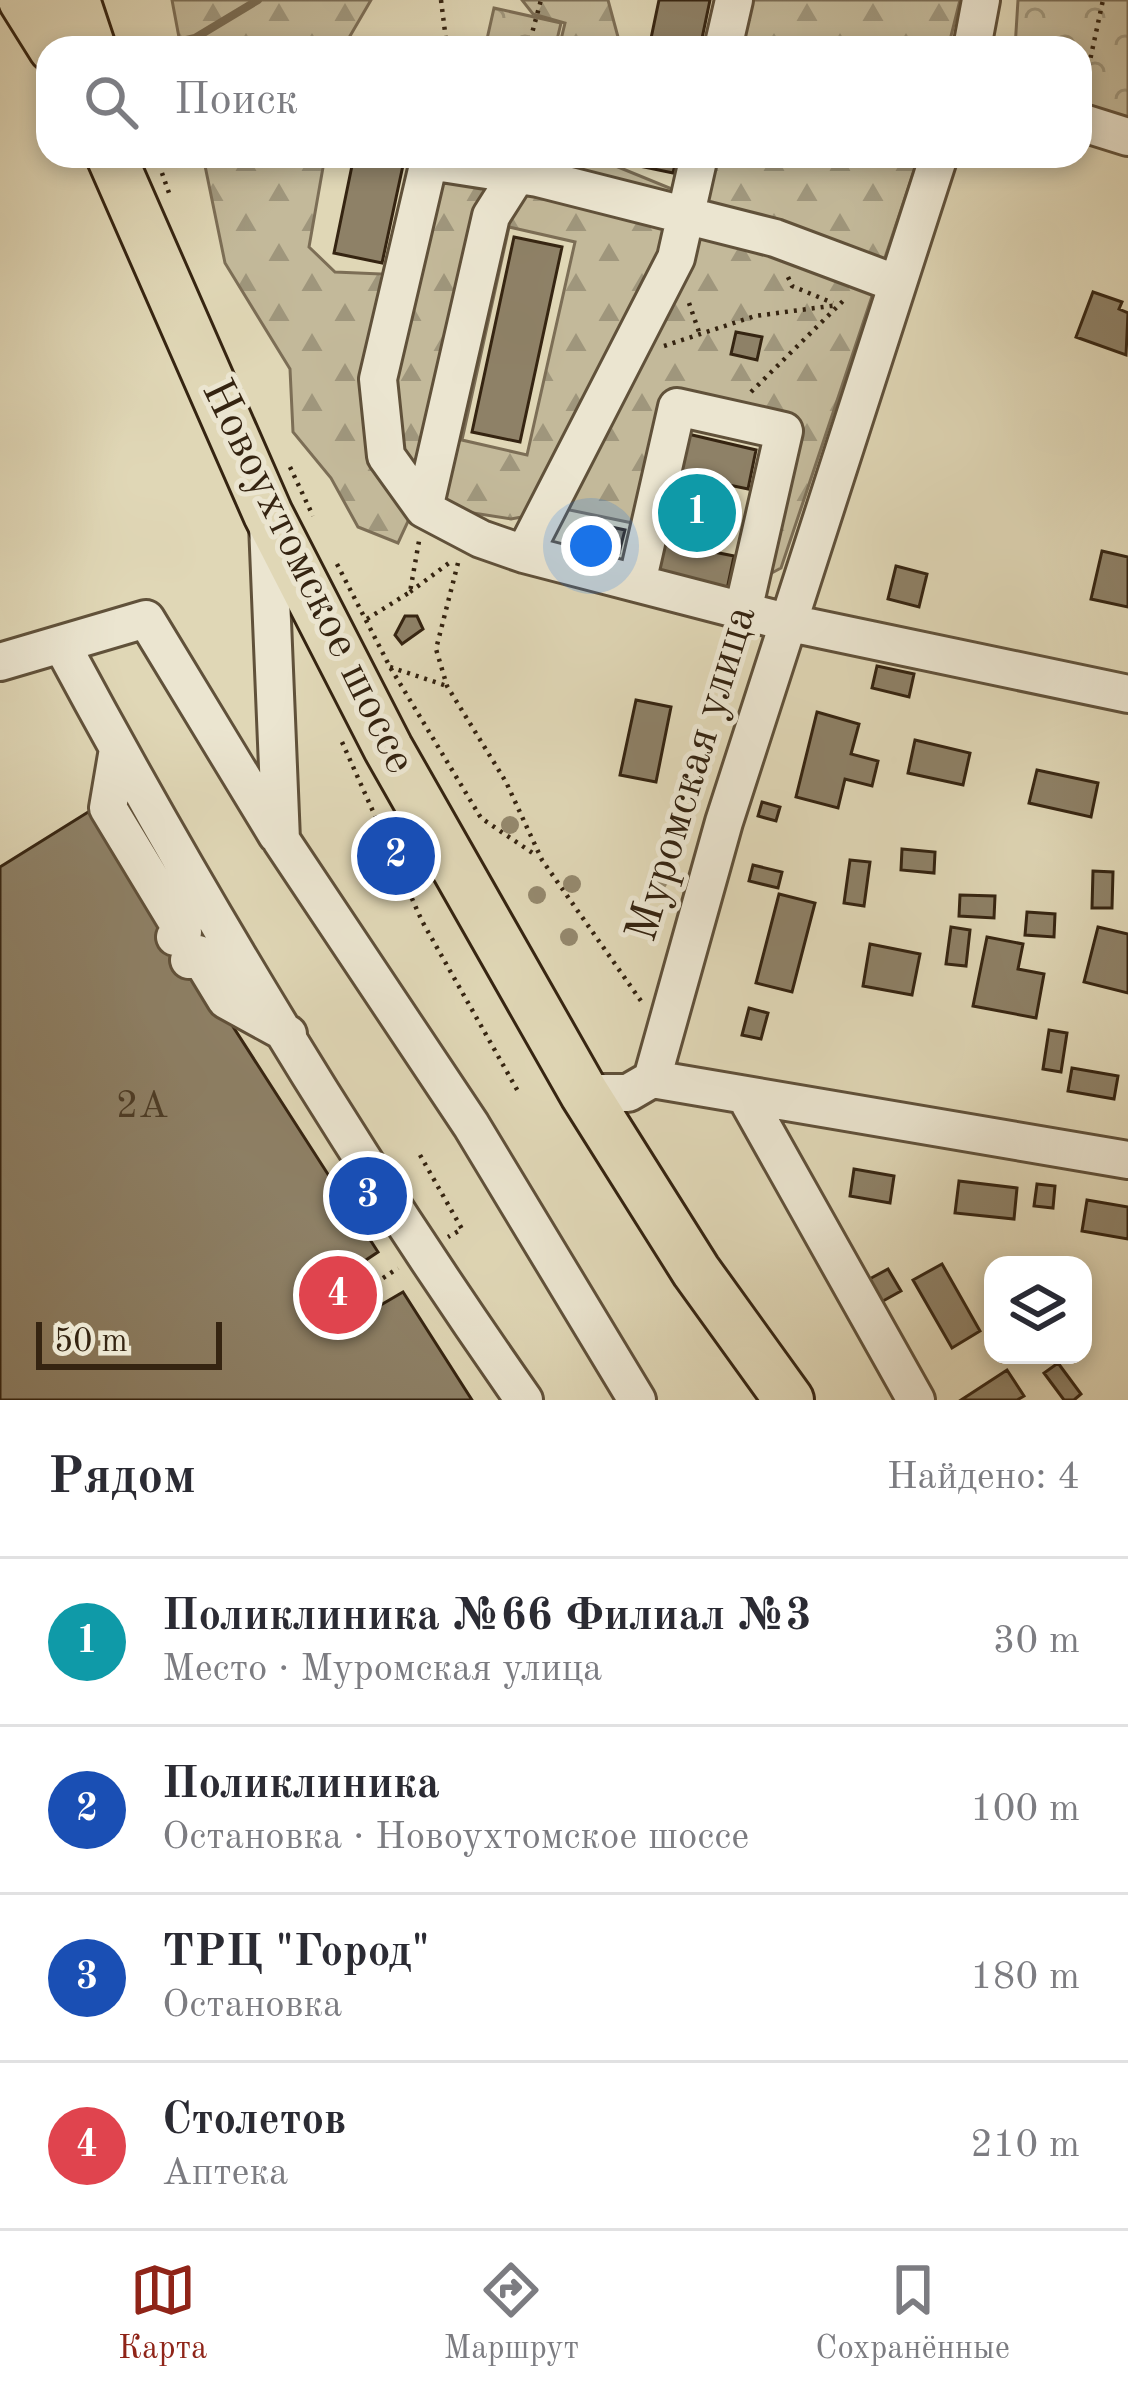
<!DOCTYPE html>
<html lang="ru">
<head>
<meta charset="utf-8">
<style>
	:root { --surface:#fff; --page:#f2f2f3; --text:#2b2b33; --muted:#7c7c81; --line:#e1e1e2; --accent:#8f2418 }
	body { margin:0; font-family:"Old Standard TT",serif; background:var(--page); color:var(--text) }
	.controls { position:absolute; right:36px; bottom:36px; display:grid; overflow:hidden; border-radius:24px; box-shadow:0 6px 18px #0003 }
	.controls button { width:108px; height:108px; display:grid; place-items:center; padding:0; border:0; border-bottom:3px solid var(--line); background:var(--surface); color:var(--text); font:60px sans-serif }
	.scale { position:absolute; left:36px; bottom:30px; width:186px; box-sizing:border-box; padding-left:12px; border:6px solid #352411; border-top:0; font-size:33px; line-height:42px; white-space:nowrap; color:#352411; -webkit-text-stroke:9px #ebe5d0; paint-order:stroke }
	.you { position:absolute; left:591px; top:546px; width:42px; height:42px; margin:-30px; border:9px solid #fff; border-radius:50%; background:#1a73e8; box-shadow:0 0 0 18px #1a73e833 }
	.badge { display:grid; place-items:center; width:78px; height:78px; border-radius:50%; background:var(--accent); color:#fff; font-size:39px; font-weight:700 }
	.pin { position:absolute; translate:-50% -50%; border:6px solid #fff; box-shadow:0 3px 12px #0006 }
	.list { margin:0; padding:0; list-style:none }
	h2 { display:flex; justify-content:space-between; align-items:center; height:156px; margin:0; padding:0 48px; font-size:51px }
	h2 small { font-size:39px; font-weight:400; color:var(--muted) }
	.list li { display:grid; grid-template-columns:78px 1fr auto; gap:36px; align-items:center; box-sizing:border-box; height:168px; padding:0 48px; border-top:3px solid var(--line) }
	.list b { display:block; font-size:45px; white-space:nowrap }
	.list p { margin:0; font-size:39px; white-space:nowrap; color:var(--muted) }
	.list em { font-size:39px; font-style:normal; color:var(--muted) }
	.icon { flex:none; width:66px; height:66px; fill:none; stroke:currentColor; stroke-width:2; stroke-linecap:round; stroke-linejoin:round }
	.map { position:relative; flex:none; width:1128px; height:1400px; overflow:hidden }
	.search { position:absolute; background:var(--surface); box-shadow:0 6px 18px #0003; left:36px; right:36px; top:36px; height:132px; display:flex; align-items:center; gap:30px; box-sizing:border-box; padding:0 42px; border-radius:36px; color:var(--muted); font-size:45px }
	.sheet { height:828px; background:var(--surface) }
	nav { display:flex; justify-content:space-around; align-items:center; box-sizing:border-box; height:168px; border-top:3px solid var(--line); background:var(--surface); font-size:33px; color:var(--muted) }
	nav a { display:grid; justify-items:center; gap:6px }
	nav .on { color:var(--accent) }
	.map>svg:first-child { display:block }
</style>
</head>
<body>
<div class="map">
<svg width="1128" height="1400" viewBox="0 0 1128 1400">
	<defs>
		<pattern id="forest-firs" width="22" height="20" patternUnits="userSpaceOnUse" patternTransform="scale(3)"><rect width="22" height="20" fill="#c3b99a"/><path d="M5 1l3.5 6h-7zM16 11l3.5 6h-7z" fill="#9f967c"/></pattern>
		<pattern id="park-crowns" width="20" height="18" patternUnits="userSpaceOnUse" patternTransform="scale(3)"><rect width="20" height="18" fill="#c3b99a"/><path d="M2 6a3 3 0 1 1 6 0M12 15a3 3 0 1 1 6 0" fill="none" stroke="#9f967c"/></pattern>
	</defs>
	<rect width="100%" height="100%" fill="#e0d7b6"/>
	<filter id="stains"><feTurbulence type="fractalNoise" baseFrequency=".00167" numOctaves="4"/><feColorMatrix values="0 0 0 0 .2 0 0 0 0 .09 0 0 0 0 .02 0 0 0 .5 -.17"/></filter>
	<radialGradient id="worn" r=".72"><stop offset=".6" stop-color="#630" stop-opacity="0"/><stop offset="1" stop-color="#630" stop-opacity=".3"/></radialGradient>
	<!-- forest -->
	<path fill="url(#forest-firs)" stroke="#7c6e56" stroke-width="3" fill-rule="evenodd" d="M 172,0 L 371,0 L 343,48 L 181,48 Z
		M 522,0 L 608,0 L 621,48 L 559,48 L 565,23 L 533,14 Z
		M 740,0 L 960,0 L 948,48 L 731,48 Z
		M 203,156 L 325,156 L 309,247 L 335,272 L 404,275 L 432,156 L 620,156 L 618,167 L 701,201 L 711,156 L 919,156 L 781,568 L 766,576 L 795,424 L 699,399 L 642,525 L 565,509 L 511,519 L 416,504 L 398,543 L 358,527 L 331,478 L 293,432 L 290,369 L 225,263 ZM 509,227 L 575,242 L 527,455 L 462,440 Z"/>
	<!-- park -->
	<path fill="url(#park-crowns)" stroke="#7c6e56" stroke-width="3" d="M 1018,0 L 1128,0 L 1128,127 L 1080,107 L 1080,48 L 1015,48 Z
		M 494,8 L 561,23 L 555,48 L 485,48 Z"/>
	<g fill="none" stroke-linecap="round" stroke-linejoin="round">
		<!-- stream -->
		<path stroke="#796b52" stroke-width="8" d="M 152,48 L 195,38 L 258,0"/>
	</g>
	<!-- building -->
	<path fill="#8e8167" stroke="#352411" stroke-width="3" d="M 659,0 L 710,0 L 700,48 L 649,48 Z
		M 354,156 L 405,156 L 382,263 L 334,253 Z
		M 626,156 L 677,156 L 673,173 L 625,163 Z
		M 514,237 L 562,247 L 520,442 L 472,432 Z
		M 1093,292 L 1122,302 L 1119,309 L 1128,313 L 1126,355 L 1076,337 Z
		M 736,332 L 762,337 L 757,360 L 731,354 Z
		M 688,434 L 756,450 L 748,489 L 729,485 L 714,552 L 734,556 L 726,594 L 656,578 Z
		M 602,525 L 625,530 L 619,553 L 596,547 Z
		M 1102,551 L 1128,557 L 1128,607 L 1091,599 Z
		M 896,566 L 927,574 L 919,607 L 888,599 Z
		M 405,616 L 417,616 L 423,629 L 402,644 L 395,635 Z
		M 877,666 L 914,674 L 909,697 L 872,688 Z
		M 636,700 L 671,707 L 656,782 L 620,775 Z
		M 817,712 L 859,724 L 851,754 L 878,761 L 872,786 L 845,779 L 838,808 L 796,797 Z
		M 915,740 L 970,753 L 963,785 L 908,773 Z
		M 1037,770 L 1098,783 L 1091,817 L 1029,803 Z
		M 762,802 L 780,807 L 776,821 L 758,816 Z
		M 93,809 L 378,1252 L 354,1268 L 379,1306 L 403,1292 L 472,1400 L 0,1400 L 0,867 Z
		M 902,849 L 935,852 L 934,873 L 901,870 Z
		M 850,860 L 870,862 L 864,906 L 844,903 Z
		M 753,865 L 782,872 L 778,888 L 749,881 Z
		M 1093,871 L 1113,872 L 1112,908 L 1092,908 Z
		M 779,894 L 815,903 L 792,992 L 756,983 Z
		M 960,895 L 995,896 L 994,918 L 959,916 Z
		M 1027,912 L 1055,914 L 1054,937 L 1025,935 Z
		M 951,927 L 970,930 L 966,966 L 946,964 Z
		M 1098,927 L 1128,934 L 1128,993 L 1084,982 Z
		M 987,937 L 1023,944 L 1018,969 L 1044,974 L 1036,1018 L 973,1006 Z
		M 870,944 L 920,954 L 912,995 L 863,986 Z
		M 749,1008 L 768,1013 L 761,1039 L 742,1035 Z
		M 1049,1030 L 1067,1033 L 1061,1072 L 1043,1069 Z
		M 1072,1068 L 1118,1076 L 1114,1099 L 1068,1091 Z
		M 854,1169 L 894,1176 L 890,1203 L 850,1196 Z
		M 959,1181 L 1017,1188 L 1014,1219 L 955,1213 Z
		M 1037,1184 L 1055,1186 L 1053,1208 L 1034,1206 Z
		M 1087,1200 L 1128,1207 L 1128,1239 L 1082,1231 Z
		M 942,1264 L 980,1331 L 952,1348 L 913,1280 Z
		M 888,1269 L 901,1291 L 874,1306 L 862,1283 Z
		M 1058,1363 L 1081,1394 L 1074,1400 L 1064,1400 L 1044,1373 Z
		M 1007,1370 L 1024,1396 L 1017,1400 L 961,1400 Z"/>
	<g fill="none" stroke-linecap="round" stroke-linejoin="round">
		<defs>
			<path id="minor" d="M 723,48 L 734,0
				M 972,48 L 981,0
				M 1080,122 L 1128,137
				M 895,283 L 775,238 L 538,178 L 429,161 L 378,379 L 386,456 L 424,509 L 481,539 L 524,554 L 790,623 L 1128,694
				M 424,509 L 491,216 L 517,175
				M 268,524 L 281,840 L 471,1125 L 637,1400
				M 524,554 L 676,258 L 699,156
				M 637,583 L 677,407 L 784,431 L 743,611
				M 63,647 C 202,906 356,1160 524,1400
				M 0,662 L 146,619 L 277,835
				M 118,749 L 108,808 L 183,932 L 175,937
				M 189,960 L 198,954 L 226,1000 L 288,1034
				M 652,1079 L 724,822 L 939,156
				M 584,1093 L 628,1093 L 652,1079 L 1128,1160
				M 747,1099 L 916,1400"/>
			<path id="major" d="M 23,0 L 53,48
				M 75,0 L 91,48
				M 111,156 L 268,514 L 388,748 L 584,1093 L 696,1271 L 789,1400"/>
		</defs>
		<!-- minor casing -->
		<use href="#minor" stroke="#60513a" stroke-width="42"/>
		<!-- major casing -->
		<use href="#major" stroke="#352411" stroke-width="54"/>
		<!-- path -->
		<path stroke="#352411" stroke-width="4.5" stroke-dasharray="3 6" stroke-linecap="butt" d="M 441,0 L 447,48
			M 467,44 L 469,48
			M 528,48 L 541,0
			M 1083,93 L 1103,0
			M 156,156 L 169,193
			M 788,277 L 792,286 L 833,303
			M 689,303 L 699,332
			M 664,346 L 755,316 L 838,305
			M 751,392 L 845,299
			M 290,467 L 313,516
			M 458,563 L 436,649 L 447,686 L 506,782 L 542,860 L 641,1001
			M 337,564 L 390,667 L 481,818 L 537,856
			M 410,592 L 453,560
			M 367,619 L 410,592 L 419,541
			M 390,667 L 447,686
			M 342,742 L 422,921 L 520,1095
			M 420,1155 L 462,1229 L 448,1237
			M 368,1288 L 398,1268"/>
		<!-- minor -->
		<use href="#minor" stroke="#ebe5d0" stroke-width="36"/>
		<!-- major -->
		<use href="#major" stroke="#e0d7b6" stroke-width="48"/>
	</g>
	<!-- trees -->
	<g fill="#95896e">
		<circle cx="510" cy="825" r="9"/>
		<circle cx="670" cy="850" r="9"/>
		<circle cx="659" cy="881" r="9"/>
		<circle cx="572" cy="884" r="9"/>
		<circle cx="537" cy="895" r="9"/>
		<circle cx="569" cy="937" r="9"/>
	</g>
	<g text-anchor="middle" dominant-baseline="central" stroke-width="10" stroke-linejoin="round" paint-order="stroke">
		<!-- number labels -->
		<g font-size="39" fill="#4b3b26">
			<text x="142" y="1106">2А</text>
		</g>
		<!-- street labels -->
		<g font-size="45" fill="#352411" stroke="#ebe5d0">
			<text transform="translate(307 577) rotate(64)">Новоухтомское шоссе</text>
			<text transform="translate(693 774) rotate(-73)">Муромская улица</text>
		</g>
	</g>
	<rect width="100%" height="100%" filter="url(#stains)"/>
	<rect width="100%" height="100%" fill="url(#worn)"/>
</svg>
<div class="controls">
<button><svg class="icon" aria-label="layers" viewBox="0 0 24 24"><path d="M12 4l9 5-9 5-9-5zM3 14l9 5 9-5"/></svg></button>
</div>
<div class="scale">50 m</div>
<div class="you"></div>
<div class="pin badge" style="left:697px;top:513px;background:#0f9aa8">1</div>
<div class="pin badge" style="left:396px;top:856px;background:#1a4fb4">2</div>
<div class="pin badge" style="left:368px;top:1196px;background:#1a4fb4">3</div>
<div class="pin badge" style="left:338px;top:1295px;background:#e0444e">4</div>
<div class="search"><svg class="icon" aria-label="search" viewBox="0 0 24 24"><circle cx="10" cy="10" r="6"/><path d="M15 15l6 6"/></svg>Поиск</div>
</div>
<section class="sheet">
<h2>Рядом<small>Найдено: 4</small></h2>
<ul class="list">
<li><span class="badge" style="background:#0f9aa8">1</span><div><b>Поликлиника №66 Филиал №3</b><p>Место · Муромская улица</p></div><em>30 m</em></li>
<li><span class="badge" style="background:#1a4fb4">2</span><div><b>Поликлиника</b><p>Остановка · Новоухтомское шоссе</p></div><em>100 m</em></li>
<li><span class="badge" style="background:#1a4fb4">3</span><div><b>ТРЦ &quot;Город&quot;</b><p>Остановка</p></div><em>180 m</em></li>
<li><span class="badge" style="background:#e0444e">4</span><div><b>Столетов</b><p>Аптека</p></div><em>210 m</em></li>
</ul>
</section>
<nav>
<a class="on"><svg class="icon" aria-label="map" viewBox="0 0 24 24"><path d="M3 6l6-2 6 2 6-2v14l-6 2-6-2-6 2zM9 4v14M15 6v14"/></svg>Карта</a>
<a><svg class="icon" aria-label="directions" viewBox="0 0 24 24"><path d="M12 3l9 9-9 9-9-9zM9 14v-3h6M13 9l2 2-2 2"/></svg>Маршрут</a>
<a><svg class="icon" aria-label="saved" viewBox="0 0 24 24"><path d="M7 4h10v16l-5-4-5 4z"/></svg>Сохранённые</a>
</nav>
</body>
</html>
